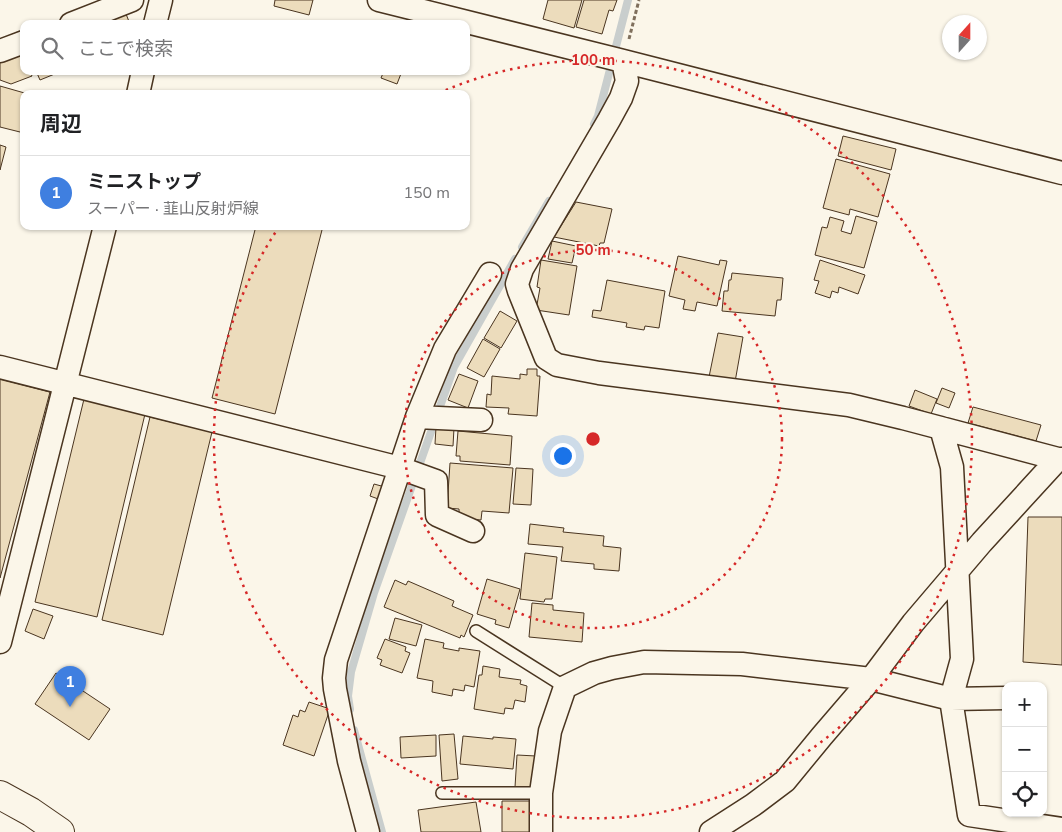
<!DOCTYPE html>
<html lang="ja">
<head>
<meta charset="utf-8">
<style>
	:root { --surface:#fff; --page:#f6f6f6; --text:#202124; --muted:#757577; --line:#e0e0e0; --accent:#c62828 }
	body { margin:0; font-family:"Nunito Sans","Noto Sans JP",sans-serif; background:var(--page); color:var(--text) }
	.controls { position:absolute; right:15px; bottom:15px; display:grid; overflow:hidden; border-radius:10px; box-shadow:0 1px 4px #0004 }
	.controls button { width:45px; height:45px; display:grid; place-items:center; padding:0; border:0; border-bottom:1px solid var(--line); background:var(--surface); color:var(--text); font:25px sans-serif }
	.compass { position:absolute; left:942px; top:15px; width:45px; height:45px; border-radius:50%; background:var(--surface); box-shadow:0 1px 4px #0004; rotate:21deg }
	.you { position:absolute; left:562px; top:455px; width:18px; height:18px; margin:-12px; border:4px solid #fff; border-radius:50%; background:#1a73e8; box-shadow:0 0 0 8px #1a73e833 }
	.badge { display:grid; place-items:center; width:32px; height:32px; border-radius:50%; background:var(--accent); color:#fff; font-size:16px; font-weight:700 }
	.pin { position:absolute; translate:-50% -41px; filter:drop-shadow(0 1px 2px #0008) }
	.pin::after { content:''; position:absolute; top:26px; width:18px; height:15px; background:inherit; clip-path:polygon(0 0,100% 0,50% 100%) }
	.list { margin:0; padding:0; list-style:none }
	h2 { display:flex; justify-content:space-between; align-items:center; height:65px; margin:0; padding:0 20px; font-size:21px }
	h2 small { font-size:16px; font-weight:400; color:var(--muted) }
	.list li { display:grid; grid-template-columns:32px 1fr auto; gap:15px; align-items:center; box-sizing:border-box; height:75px; padding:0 20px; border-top:1px solid var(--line) }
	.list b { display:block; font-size:19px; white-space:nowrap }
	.list p { margin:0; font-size:16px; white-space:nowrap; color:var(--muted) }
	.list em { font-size:16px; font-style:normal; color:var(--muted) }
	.icon { flex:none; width:28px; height:28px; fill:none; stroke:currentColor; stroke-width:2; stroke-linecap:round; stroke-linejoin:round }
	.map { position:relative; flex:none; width:1062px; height:832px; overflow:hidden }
	.search { position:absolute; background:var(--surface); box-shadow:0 1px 4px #0004; left:20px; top:20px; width:450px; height:55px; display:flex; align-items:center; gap:12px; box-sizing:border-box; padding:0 18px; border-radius:10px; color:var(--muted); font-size:19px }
	.panel { position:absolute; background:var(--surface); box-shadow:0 1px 4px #0004; left:20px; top:90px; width:450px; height:140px; border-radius:10px }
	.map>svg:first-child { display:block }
</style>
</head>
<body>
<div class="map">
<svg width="1062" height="832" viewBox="0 0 1062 832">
	<rect width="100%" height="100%" fill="#fbf6e9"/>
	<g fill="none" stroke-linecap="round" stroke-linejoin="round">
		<!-- stream -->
		<path stroke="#c9cecd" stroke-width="8" d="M 594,124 L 598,116 L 628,0
			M 522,247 L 549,201
			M 350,709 L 348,696 L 351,672 L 374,593 L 454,367 L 515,259
			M 354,730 L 382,832"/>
	</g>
	<!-- building -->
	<path fill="#ecdcbc" stroke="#4a3520" d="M 275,0 L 313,0 L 309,15 L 274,6 Z
		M 548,0 L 582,0 L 574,28 L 543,19 Z
		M 584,0 L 617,0 L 613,11 L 609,10 L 602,34 L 576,27 Z
		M 124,9 L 130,24 L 86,24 Z
		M 20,48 L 24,57 L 24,71 L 30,71 L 32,76 L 11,84 L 0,80 L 0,56 Z
		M 36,71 L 62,71 L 40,80 Z
		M 384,71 L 402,71 L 397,84 L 381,78 Z
		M 0,86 L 28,94 L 24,94 L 24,133 L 0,127 Z
		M 843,136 L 896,149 L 891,170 L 838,156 Z
		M 0,145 L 6,147 L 0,170 Z
		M 836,159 L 890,174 L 878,217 L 850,209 L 849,215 L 823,208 Z
		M 576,202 L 612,209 L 604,243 L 600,243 L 599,246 L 554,237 Z
		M 856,216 L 877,222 L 864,268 L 815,255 L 822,227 L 827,228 L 830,217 L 844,221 L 841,231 L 851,234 Z
		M 256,226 L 323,226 L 275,414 L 212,398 Z
		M 552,241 L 576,246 L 572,263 L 548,259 Z
		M 678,256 L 719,265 L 720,260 L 727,261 L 717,306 L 697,302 L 695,311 L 683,309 L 685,300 L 669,296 Z
		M 541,260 L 577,266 L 569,315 L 536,310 L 540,288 L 537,287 Z
		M 820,260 L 865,275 L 858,294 L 839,287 L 838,293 L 832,291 L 830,298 L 815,293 L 819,281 L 814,280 Z
		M 732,273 L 783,278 L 781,300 L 777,300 L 775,316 L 722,311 L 724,291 L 728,291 L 729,280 L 731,280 Z
		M 607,280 L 665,291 L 659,328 L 645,326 L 644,330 L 626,327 L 627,323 L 592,317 L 593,310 L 601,311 Z
		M 500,311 L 517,321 L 501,348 L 484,338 Z
		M 718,333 L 743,337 L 735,382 L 709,377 Z
		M 483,339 L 500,349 L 484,377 L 467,368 Z
		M 527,369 L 537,369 L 537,376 L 540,376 L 537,416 L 508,414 L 509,408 L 486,407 L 487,394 L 491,395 L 492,376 L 520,379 L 520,374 L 527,375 Z
		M 459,374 L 478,381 L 468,408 L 448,400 Z
		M 0,379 L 50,392 L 0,578 Z
		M 942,388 L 955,393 L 949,408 L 936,403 Z
		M 915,390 L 937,399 L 931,414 L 909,406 Z
		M 84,399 L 145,414 L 97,617 L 35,602 Z
		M 973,407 L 1041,425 L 1036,441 L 968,423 Z
		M 150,417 L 212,432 L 163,635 L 102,620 Z
		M 436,427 L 454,428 L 453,446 L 435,444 Z
		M 458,431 L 512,436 L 510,465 L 460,461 L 460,456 L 456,456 Z
		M 450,463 L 513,468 L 509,513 L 482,511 L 481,520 L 459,518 L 459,509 L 447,508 Z
		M 516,468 L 533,469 L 531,505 L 513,504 Z
		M 374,484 L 385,487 L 381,500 L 370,496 Z
		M 1028,517 L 1062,517 L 1062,665 L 1023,662 Z
		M 530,524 L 564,528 L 563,532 L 604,536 L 603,546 L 621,548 L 619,571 L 594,569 L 594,564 L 561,561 L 563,547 L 528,544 Z
		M 525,553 L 557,557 L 552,599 L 545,599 L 544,602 L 520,599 Z
		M 487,579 L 520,589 L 509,628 L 495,624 L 496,620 L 477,614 Z
		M 395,580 L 406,585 L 408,581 L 454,601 L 452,606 L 473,615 L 464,637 L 461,635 L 460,638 L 384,607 Z
		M 532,603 L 553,605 L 553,610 L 584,613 L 582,642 L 529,637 Z
		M 33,609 L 53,616 L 44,639 L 25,631 Z
		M 395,618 L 422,625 L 416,646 L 389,639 Z
		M 385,639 L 406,647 L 405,651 L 410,653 L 402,673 L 380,665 L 382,660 L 377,658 Z
		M 425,639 L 444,643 L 443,648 L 459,651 L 459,648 L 480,651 L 474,687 L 465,685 L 464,691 L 453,689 L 452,696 L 432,692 L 433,681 L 417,678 Z
		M 483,666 L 500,669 L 499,677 L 521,680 L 520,684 L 527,686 L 525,702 L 515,700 L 513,709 L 505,708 L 504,714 L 474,709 L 479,675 L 482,675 Z
		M 56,673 L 110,709 L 89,740 L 35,704 Z
		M 309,702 L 330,709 L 314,756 L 283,745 L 293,715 L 298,717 L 300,710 L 305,712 Z
		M 454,734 L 458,779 L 442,781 L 439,735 Z
		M 436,735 L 436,756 L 401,758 L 400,737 Z
		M 463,736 L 493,739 L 493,737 L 516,739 L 513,769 L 460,764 Z
		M 517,755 L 536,756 L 534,789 L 515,787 Z
		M 502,801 L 532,801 L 532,832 L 502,832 Z
		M 476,802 L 481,832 L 421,832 L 418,810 Z"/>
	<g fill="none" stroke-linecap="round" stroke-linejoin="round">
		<defs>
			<path id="lane" d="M 476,631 L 565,687
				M 442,793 L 541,793"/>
			<path id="street" d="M 379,0 L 619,60 L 1062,173
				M 71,24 L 132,0
				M 155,24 L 161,0
				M 0,51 L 24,42
				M 623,61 L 627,81 L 621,98 L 609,120 L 522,269 L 517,284 L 519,291 L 546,358 L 557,365 L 599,373 L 849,405 L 903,418 L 1058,459 L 1062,459
				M 138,94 L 143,71
				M 0,367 L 400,468 L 436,481 L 437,515 L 473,531
				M 417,417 L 481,420
				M 941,428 L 952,467 L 962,659 L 951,699 L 969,815 L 1062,829
				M 0,642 L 105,226
				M 368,832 L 349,761 L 335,689 L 334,678 L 336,660 L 417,417 L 445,349 L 490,274
				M 541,832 L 541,793 L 550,731 L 565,687 L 594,673 L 612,668 L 644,662 L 742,664 L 871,679 L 951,699 L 1006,698
				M 711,832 L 753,805 L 785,781 L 822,736 L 871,679 L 913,623 L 982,542 L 1058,459"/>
			<path id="secondary" d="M 0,795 L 31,812 L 60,832"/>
		</defs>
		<!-- lane casing -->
		<use href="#lane" stroke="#4a3520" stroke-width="14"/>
		<!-- street casing -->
		<use href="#street" stroke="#4a3520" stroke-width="25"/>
		<!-- secondary casing -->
		<use href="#secondary" stroke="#4a3520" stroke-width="30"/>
		<!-- path -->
		<path stroke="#7f6f5c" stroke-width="3" stroke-dasharray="4 2.5" stroke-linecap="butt" d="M 629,39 L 639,0"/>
		<!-- lane -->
		<use href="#lane" stroke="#fbf6e9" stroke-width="11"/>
		<!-- street -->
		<use href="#street" stroke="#fbf6e9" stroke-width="22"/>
		<!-- secondary -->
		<use href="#secondary" stroke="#fbf6e9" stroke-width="28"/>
	</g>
	<!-- distance rings -->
	<g fill="none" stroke="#d62828" stroke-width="2.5" stroke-dasharray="2.5 5">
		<circle cx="593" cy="439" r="189"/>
		<path d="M439 93A379 379 0 1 1 279 227"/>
	</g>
	<circle cx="593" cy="439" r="8" fill="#d62828" stroke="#fbf6e9" stroke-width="2.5"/>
	<g font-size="15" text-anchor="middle" font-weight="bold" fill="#d62828" stroke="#fbf6e9" stroke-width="4" stroke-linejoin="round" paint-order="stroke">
		<text x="593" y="65">100 m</text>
		<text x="593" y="255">50 m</text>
	</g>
</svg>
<div class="controls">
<button>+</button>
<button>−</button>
<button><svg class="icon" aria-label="locate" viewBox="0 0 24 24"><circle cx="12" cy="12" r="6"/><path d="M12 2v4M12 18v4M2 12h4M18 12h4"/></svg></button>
</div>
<svg class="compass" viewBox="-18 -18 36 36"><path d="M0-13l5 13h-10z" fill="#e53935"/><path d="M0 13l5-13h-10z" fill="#757577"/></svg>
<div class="you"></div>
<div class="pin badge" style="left:70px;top:707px;background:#3f7fe0">1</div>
<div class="search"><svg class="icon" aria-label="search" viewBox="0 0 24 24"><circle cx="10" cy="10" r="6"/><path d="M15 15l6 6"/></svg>ここで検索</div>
<section class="panel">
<h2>周辺<small></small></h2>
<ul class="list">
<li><span class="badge" style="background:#3f7fe0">1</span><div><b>ミニストップ</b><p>スーパー · 韮山反射炉線</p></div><em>150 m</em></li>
</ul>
</section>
</div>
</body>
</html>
